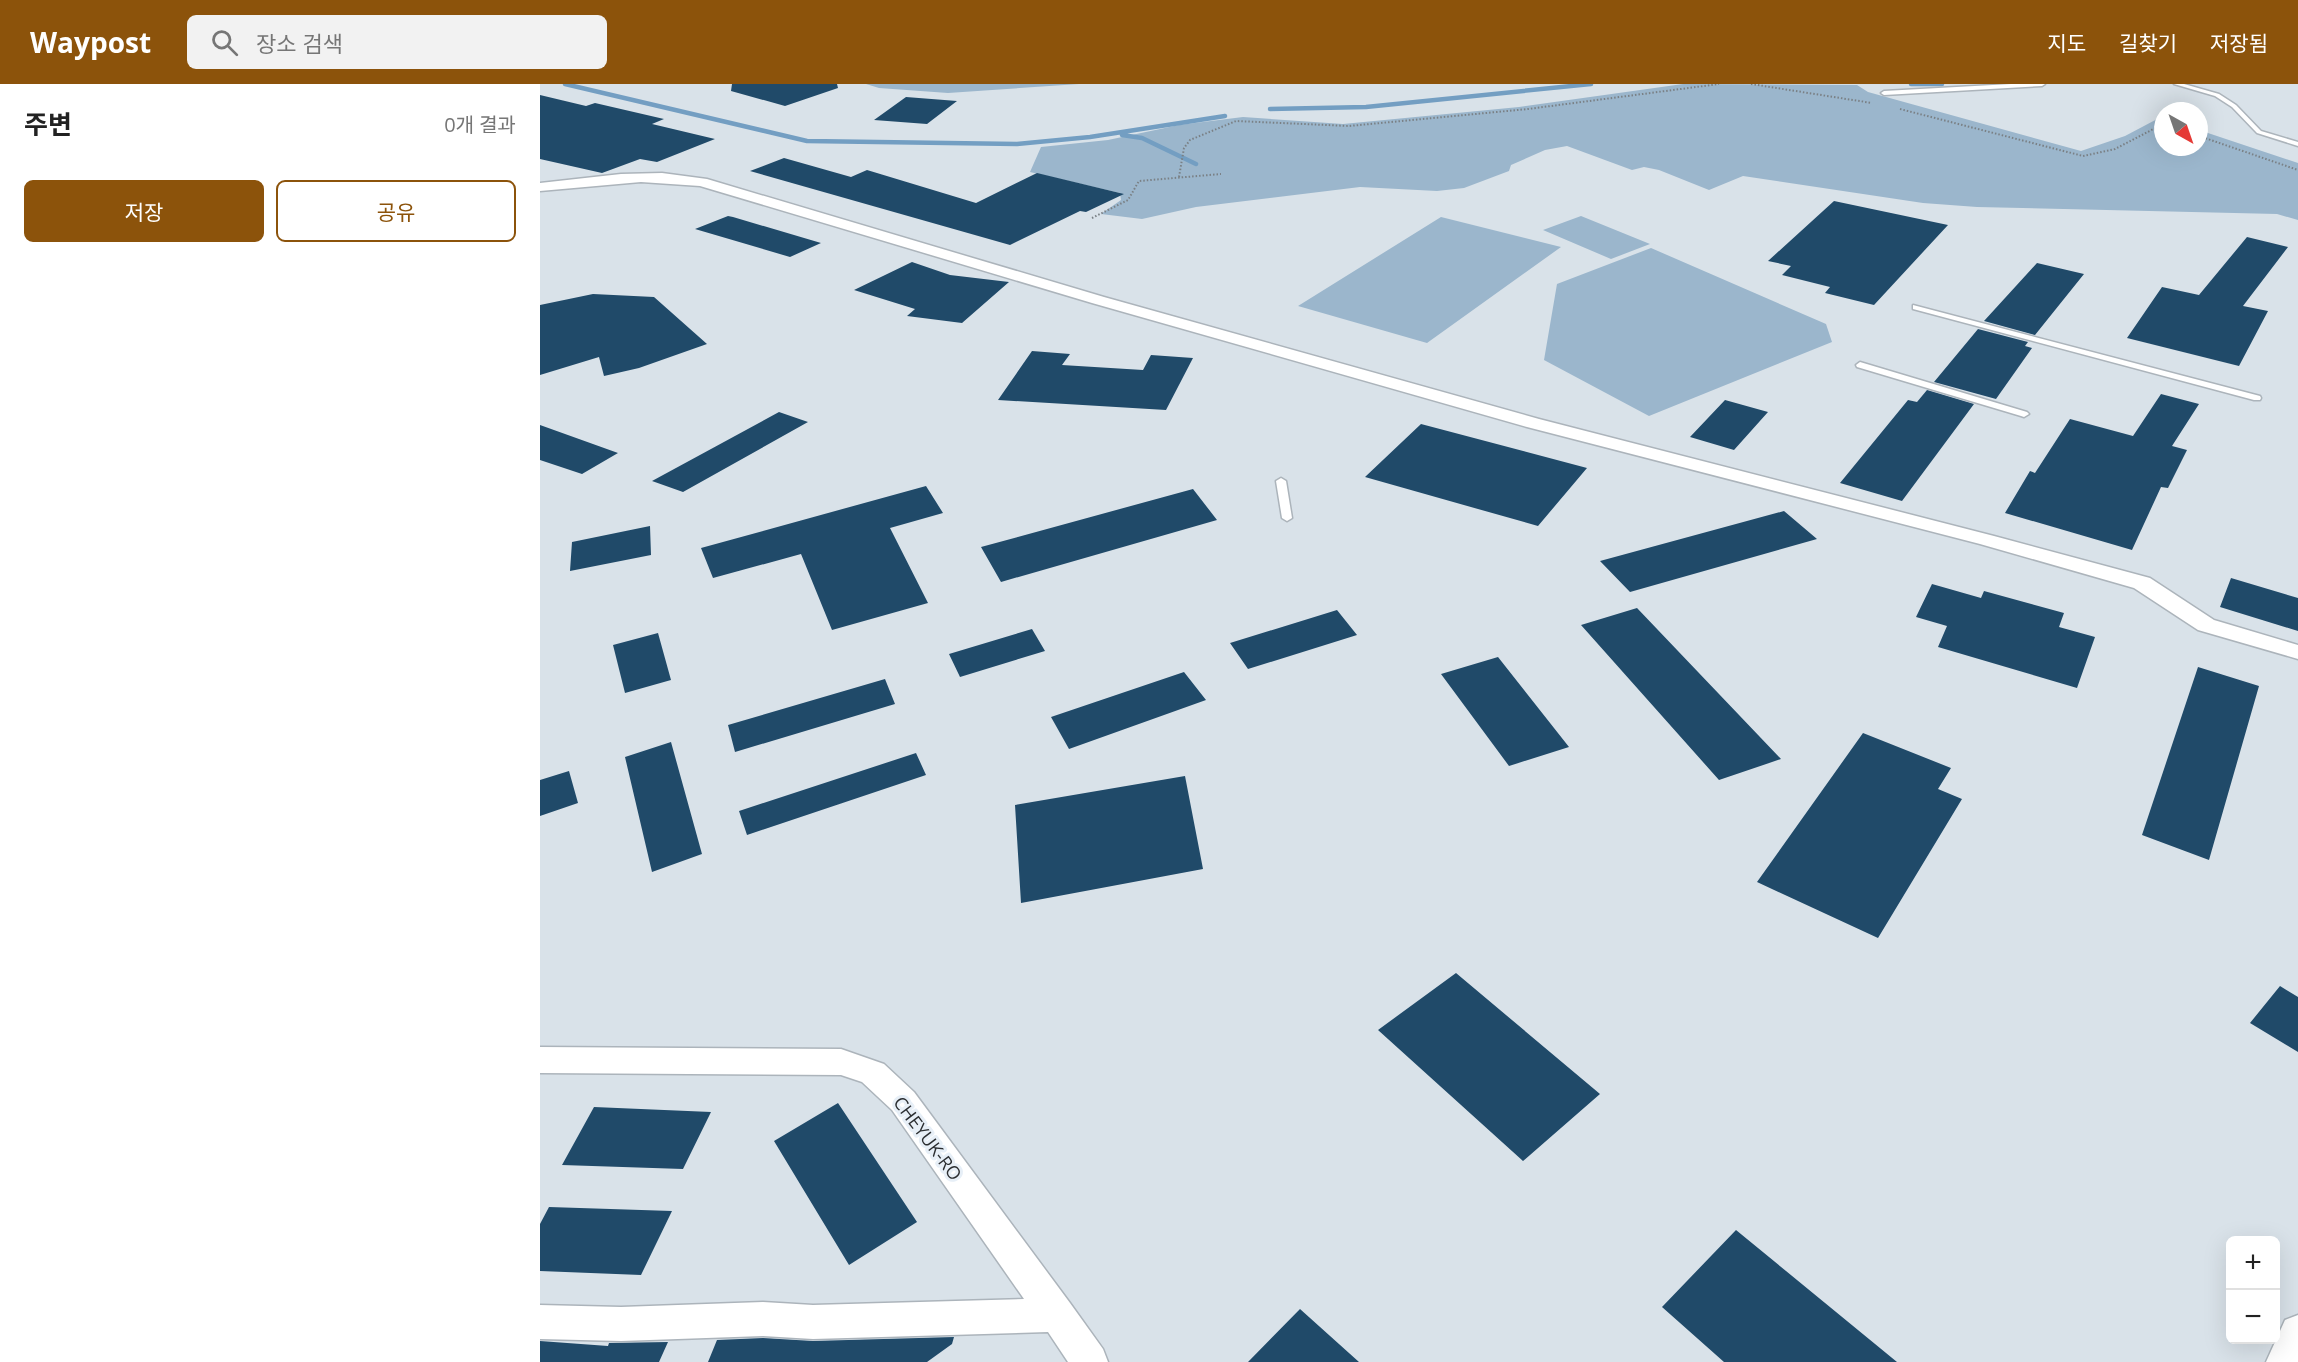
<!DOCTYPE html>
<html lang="ko">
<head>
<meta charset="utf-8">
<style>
	:root { --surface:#fff; --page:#f2f2f2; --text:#222; --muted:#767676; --line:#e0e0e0; --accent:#8c530b }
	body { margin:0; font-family:"Open Sans","Noto Sans KR",sans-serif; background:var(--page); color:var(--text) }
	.controls { position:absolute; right:18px; bottom:18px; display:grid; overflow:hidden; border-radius:9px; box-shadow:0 6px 24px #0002 }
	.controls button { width:54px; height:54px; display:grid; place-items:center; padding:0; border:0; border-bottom:2px solid var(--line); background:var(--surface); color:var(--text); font:30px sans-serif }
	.compass { position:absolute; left:1614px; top:18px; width:54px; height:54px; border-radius:50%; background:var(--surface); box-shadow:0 6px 24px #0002; rotate:140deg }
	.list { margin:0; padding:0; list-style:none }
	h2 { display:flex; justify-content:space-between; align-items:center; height:78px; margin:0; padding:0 24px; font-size:26px }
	h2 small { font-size:20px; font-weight:400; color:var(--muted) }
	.actions { display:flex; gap:12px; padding:18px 24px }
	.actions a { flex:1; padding:14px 0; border:2px solid var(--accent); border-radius:9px; text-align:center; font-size:21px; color:var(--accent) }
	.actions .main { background:var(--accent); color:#fff }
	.icon { flex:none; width:33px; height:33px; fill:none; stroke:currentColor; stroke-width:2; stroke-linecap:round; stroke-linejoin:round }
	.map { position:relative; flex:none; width:1758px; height:1278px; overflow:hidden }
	header { display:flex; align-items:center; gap:36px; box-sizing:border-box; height:84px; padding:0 30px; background:var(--accent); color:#fff }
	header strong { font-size:28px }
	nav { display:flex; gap:33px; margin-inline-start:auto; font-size:21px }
	.search { width:420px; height:54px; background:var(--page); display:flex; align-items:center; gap:15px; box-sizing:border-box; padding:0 21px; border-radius:9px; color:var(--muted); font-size:22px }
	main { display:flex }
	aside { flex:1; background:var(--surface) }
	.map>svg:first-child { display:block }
</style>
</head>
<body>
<header>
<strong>Waypost</strong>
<div class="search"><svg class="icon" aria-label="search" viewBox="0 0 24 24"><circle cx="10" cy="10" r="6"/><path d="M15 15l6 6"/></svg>장소 검색</div>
<nav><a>지도</a><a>길찾기</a><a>저장됨</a></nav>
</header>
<main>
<aside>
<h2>주변<small>0개 결과</small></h2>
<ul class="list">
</ul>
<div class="actions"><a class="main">저장</a><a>공유</a></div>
</aside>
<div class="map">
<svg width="1758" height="1278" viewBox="0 0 1758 1278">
	<rect width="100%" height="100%" fill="#d9e2e9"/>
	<!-- green -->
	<path fill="#9bb6cc" d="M 326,0 L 539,0 L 408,9 L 339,4 Z
		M 1143,0 L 1317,1 L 1328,8 L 1541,67 L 1585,52 L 1621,33 L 1623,63 L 1659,63 L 1659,46 L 1758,79 L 1758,136 L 1737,130 L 1437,123 L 1383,119 L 1203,92 L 1169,106 L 1119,86 L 1104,83 L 1092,86 L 1027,62 L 1005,66 L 971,81 L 969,87 L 924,104 L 897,107 L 820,103 L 656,123 L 602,135 L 561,130 L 581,116 L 580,109 L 490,88 L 501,63 L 568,56 L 639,41 L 703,33 L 803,40 L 979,23 Z
		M 1041,132 L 1110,160 L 1071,175 L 1003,146 Z
		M 901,133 L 1021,163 L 887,259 L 758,222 Z
		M 1111,164 L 1286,240 L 1292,258 L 1109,332 L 1004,276 L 1017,200 Z"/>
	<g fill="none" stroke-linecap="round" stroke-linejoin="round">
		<!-- stream -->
		<path stroke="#739ec2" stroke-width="4.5" d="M 25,0 L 267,57 L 477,60 L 550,53 L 685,32
			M 1371,0 L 1402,0
			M 730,25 L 826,23 L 1051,0
			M 582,51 L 602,54 L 656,80"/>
	</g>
	<!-- building -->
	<path fill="#204a69" d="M 192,0 L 297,0 L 298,4 L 245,22 L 191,7 Z
		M 0,11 L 46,22 L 55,19 L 124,35 L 112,40 L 175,55 L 117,78 L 100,75 L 62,89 L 0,75 Z
		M 366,13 L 417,17 L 387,40 L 334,36 Z
		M 244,74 L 311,93 L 327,86 L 436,119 L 497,89 L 584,110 L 546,128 L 540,127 L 470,161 L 210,87 Z
		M 1294,117 L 1408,141 L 1334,221 L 1285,209 L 1290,203 L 1242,191 L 1251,182 L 1228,177 Z
		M 188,132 L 193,133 L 281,159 L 250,173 L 155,145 Z
		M 1707,153 L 1748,163 L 1703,222 L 1728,227 L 1699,282 L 1587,254 L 1622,203 L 1659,211 Z
		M 372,178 L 410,191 L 469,198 L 422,239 L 367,232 L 375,225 L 314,206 Z
		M 1497,179 L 1544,190 L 1495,251 L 1444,237 Z
		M 53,210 L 114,213 L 167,260 L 99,284 L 64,292 L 59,273 L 0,291 L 0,221 Z
		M 1438,245 L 1488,258 L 1485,262 L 1492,264 L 1456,315 L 1394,298 Z
		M 492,267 L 530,270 L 522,281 L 603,286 L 611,271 L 653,274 L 626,326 L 458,316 Z
		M 1387,306 L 1434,320 L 1362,417 L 1300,399 L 1368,316 L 1377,318 Z
		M 1621,310 L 1659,320 L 1632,362 L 1647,366 L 1628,404 L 1621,403 L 1592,466 L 1465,429 L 1490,387 L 1495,389 L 1530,335 L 1593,352 Z
		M 1185,316 L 1228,328 L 1194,366 L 1150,353 Z
		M 239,328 L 268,338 L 143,408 L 112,397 Z
		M 881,340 L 1047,384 L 998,442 L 825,393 Z
		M 0,341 L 78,369 L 42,390 L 0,376 Z
		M 386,402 L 403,429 L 350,444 L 388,519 L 292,546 L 261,470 L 173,494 L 161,464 Z
		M 653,405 L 677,436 L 461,498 L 441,463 Z
		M 1244,427 L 1277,455 L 1090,508 L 1060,477 Z
		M 110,442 L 111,471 L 30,487 L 32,458 Z
		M 1691,494 L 1758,514 L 1758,547 L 1680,523 Z
		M 1392,500 L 1441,514 L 1444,507 L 1524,529 L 1519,543 L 1555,553 L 1537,604 L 1398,563 L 1407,542 L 1376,533 Z
		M 1097,524 L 1241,675 L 1179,696 L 1041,541 Z
		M 797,526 L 817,551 L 708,585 L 690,559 Z
		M 492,545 L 505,567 L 420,593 L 409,570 Z
		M 118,549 L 131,596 L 85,609 L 73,561 Z
		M 958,573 L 1029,663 L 969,682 L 901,590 Z
		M 1658,583 L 1719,602 L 1669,776 L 1602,751 Z
		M 644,588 L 666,616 L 529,665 L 511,633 Z
		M 345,595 L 355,620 L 195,668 L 188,641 Z
		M 1323,649 L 1411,684 L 1398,705 L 1422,715 L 1338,854 L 1217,798 Z
		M 131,658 L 162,770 L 112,788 L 85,673 Z
		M 376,669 L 386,691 L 207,751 L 199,727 Z
		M 29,687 L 38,719 L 0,732 L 0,696 Z
		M 645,692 L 663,785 L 481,819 L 475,721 Z
		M 916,889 L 1060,1010 L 983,1077 L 838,946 Z
		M 1740,902 L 1758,913 L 1758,968 L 1710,939 Z
		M 298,1019 L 377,1138 L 309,1181 L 234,1057 Z
		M 54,1023 L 171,1028 L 143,1085 L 22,1081 Z
		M 9,1123 L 132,1127 L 101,1191 L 0,1187 L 0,1140 Z
		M 1196,1146 L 1357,1278 L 1184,1278 L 1122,1223 Z
		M 760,1225 L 819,1278 L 708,1278 Z
		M 414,1253 L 412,1260 L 387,1278 L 168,1278 L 177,1256 L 223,1254 L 273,1257 Z
		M 0,1257 L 68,1262 L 69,1259 L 128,1258 L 119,1278 L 0,1278 Z"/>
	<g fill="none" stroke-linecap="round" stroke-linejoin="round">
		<defs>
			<path id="lane" d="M 1471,0 L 1505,0 L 1502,2 L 1344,11 L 1341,9 L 1344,7 Z
				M 1634,0 L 1644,0 L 1679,10 L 1696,21 L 1721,47 L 1758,58 L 1758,62 L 1717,49 L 1692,23 L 1675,12 Z
				M 1373,221 L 1720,312 L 1721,314 L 1720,316 L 1714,316 L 1373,225 Z
				M 1320,278 L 1487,328 L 1489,330 L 1484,333 L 1481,332 L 1317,283 L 1316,281 Z
				M 741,394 L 746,397 L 752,434 L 747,437 L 742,434 L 736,397 Z"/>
			<path id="street" d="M 122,89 L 167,95 L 564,213 L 999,335 L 1454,452 L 1610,494 L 1674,536 L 1758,561 L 1758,575 L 1658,546 L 1594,504 L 1440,460 L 987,343 L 552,219 L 160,102 L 101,98 L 0,107 L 0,99 L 81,90 Z
				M 0,963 L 301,965 L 344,980 L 374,1008 L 530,1219 L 563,1265 L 568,1278 L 528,1278 L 508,1248 L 273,1255 L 223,1252 L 81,1257 L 0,1255 L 0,1221 L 81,1223 L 223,1218 L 273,1221 L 484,1215 L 352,1026 L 322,998 L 301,991 L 0,989 Z
				M 1758,1231 L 1758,1278 L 1726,1278 L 1745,1236 Z"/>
		</defs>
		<!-- lane casing -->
		<use href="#lane" stroke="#acb4bb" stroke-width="3"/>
		<!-- street casing -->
		<use href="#street" stroke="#acb4bb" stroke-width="3"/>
		<!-- path -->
		<path stroke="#7a8085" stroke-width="2" stroke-dasharray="1.5 2" stroke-linecap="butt" d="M 1211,0 L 1332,19
			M 1360,25 L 1543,72 L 1575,65 L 1623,40
			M 1659,52 L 1758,86
			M 639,93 L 644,64 L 650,56 L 696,37 L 809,42 L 988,25 L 1179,0
			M 552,134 L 588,116 L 599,97 L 681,90"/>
		<!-- lane -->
		<use href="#lane" fill="#fff" fill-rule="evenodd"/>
		<!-- street -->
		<use href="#street" fill="#fff" fill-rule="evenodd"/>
	</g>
	<g text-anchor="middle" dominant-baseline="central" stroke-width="6" stroke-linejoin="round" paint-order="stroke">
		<!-- near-street labels -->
		<g font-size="18" fill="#2b2e31" stroke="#e7eff7">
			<text transform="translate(388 1054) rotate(53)">CHEYUK-RO</text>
		</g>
	</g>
</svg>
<div class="controls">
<button>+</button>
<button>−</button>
</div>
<svg class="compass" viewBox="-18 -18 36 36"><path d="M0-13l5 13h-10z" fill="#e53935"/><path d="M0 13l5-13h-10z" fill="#767676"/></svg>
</div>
</main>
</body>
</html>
